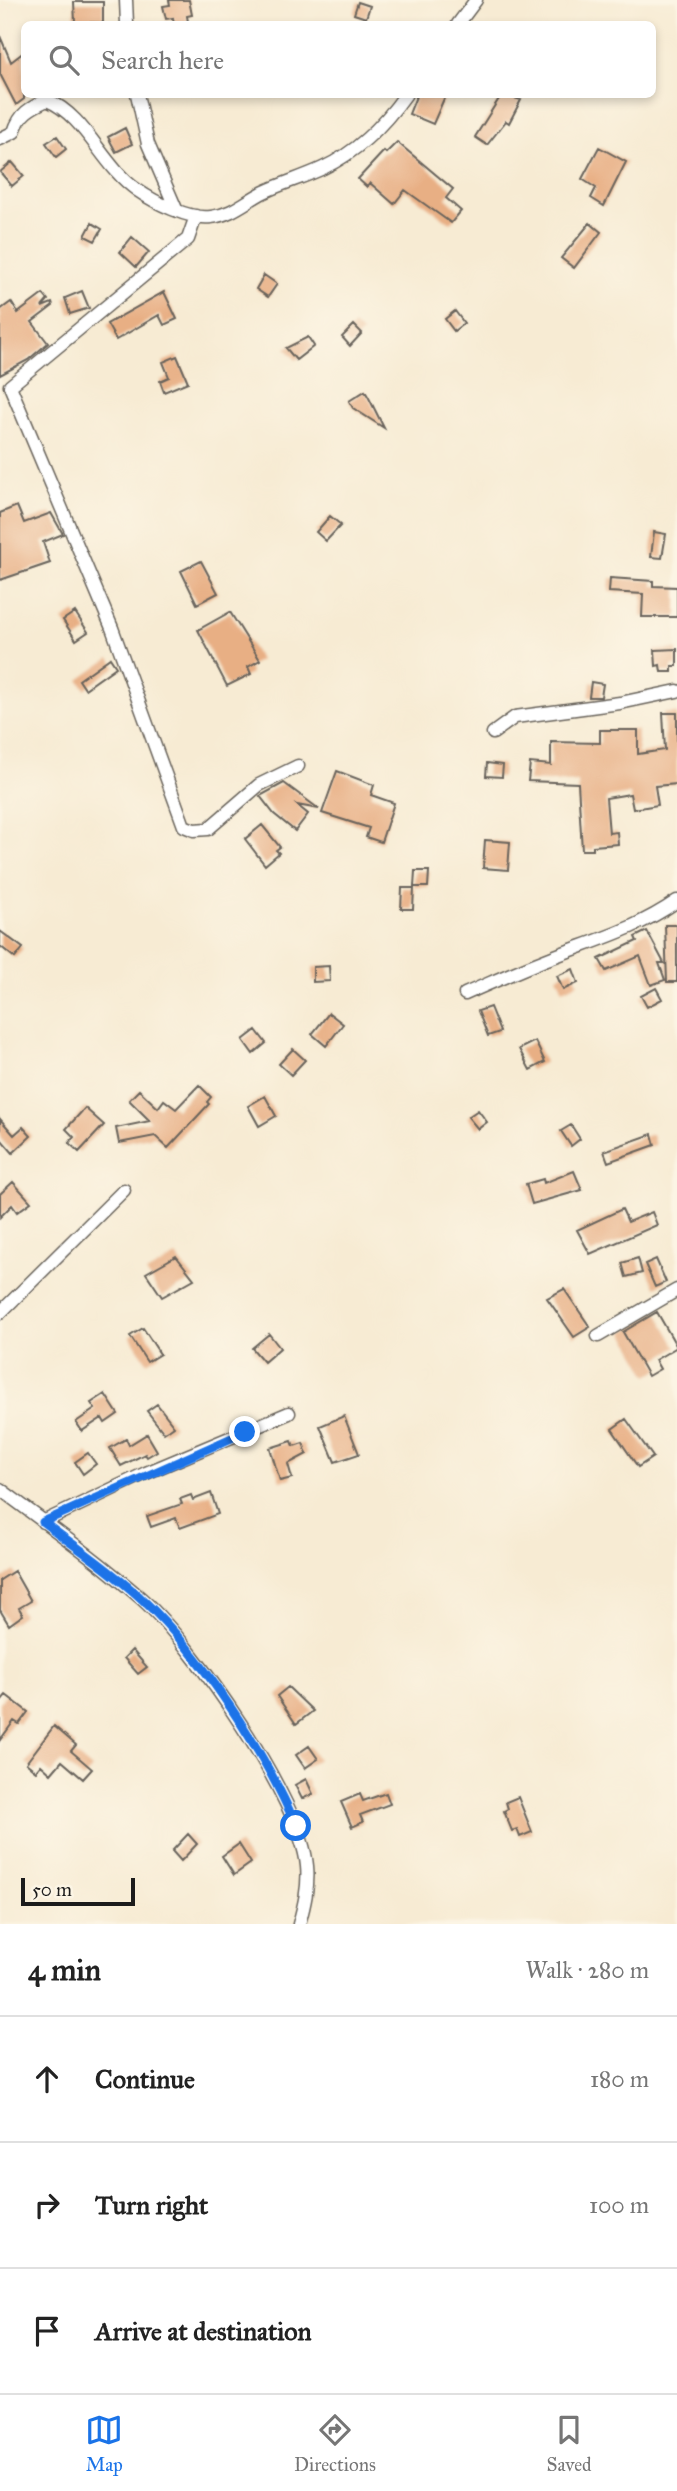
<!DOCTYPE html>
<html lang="en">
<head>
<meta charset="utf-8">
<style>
	:root { --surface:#fff; --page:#f2f2f2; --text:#222; --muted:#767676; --line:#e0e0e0; --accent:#1a73e8 }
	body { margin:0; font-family:"IM FELL Great Primer",serif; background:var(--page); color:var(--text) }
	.scale { position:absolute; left:21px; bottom:18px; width:114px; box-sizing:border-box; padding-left:7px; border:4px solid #1c1c1c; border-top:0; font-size:19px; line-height:24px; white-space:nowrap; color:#1c1c1c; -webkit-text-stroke:5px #fcf5e5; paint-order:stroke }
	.stop { position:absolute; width:21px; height:21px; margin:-16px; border:5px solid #1a73e8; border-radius:50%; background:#fff }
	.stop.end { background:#1a73e8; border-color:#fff; box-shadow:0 2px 7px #0008 }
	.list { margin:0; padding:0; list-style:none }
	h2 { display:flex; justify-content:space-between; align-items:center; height:91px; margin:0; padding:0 28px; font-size:30px }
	h2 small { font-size:23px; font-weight:400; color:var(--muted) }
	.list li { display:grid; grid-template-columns:46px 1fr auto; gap:21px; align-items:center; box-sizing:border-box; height:126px; padding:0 28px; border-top:2px solid var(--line) }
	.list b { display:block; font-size:26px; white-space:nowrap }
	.list em { font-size:23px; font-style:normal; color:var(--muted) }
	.icon { flex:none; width:38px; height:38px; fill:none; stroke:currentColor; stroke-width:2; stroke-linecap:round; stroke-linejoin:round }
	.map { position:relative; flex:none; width:677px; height:1924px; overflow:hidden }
	.search { position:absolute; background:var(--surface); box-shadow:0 4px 10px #0003; left:21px; right:21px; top:21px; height:77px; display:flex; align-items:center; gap:18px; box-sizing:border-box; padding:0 24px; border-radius:10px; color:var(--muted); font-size:26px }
	.sheet { height:469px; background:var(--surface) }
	nav { display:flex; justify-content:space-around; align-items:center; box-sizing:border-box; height:98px; border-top:2px solid var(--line); background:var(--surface); font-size:19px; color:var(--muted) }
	nav a { display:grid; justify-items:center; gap:4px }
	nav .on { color:var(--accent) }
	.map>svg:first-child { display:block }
</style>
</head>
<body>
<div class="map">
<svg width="677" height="1924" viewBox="0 0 677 1924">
	<rect width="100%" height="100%" fill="#fcf5e5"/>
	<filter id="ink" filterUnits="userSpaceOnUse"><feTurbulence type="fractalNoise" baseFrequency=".0143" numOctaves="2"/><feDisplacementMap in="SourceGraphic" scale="14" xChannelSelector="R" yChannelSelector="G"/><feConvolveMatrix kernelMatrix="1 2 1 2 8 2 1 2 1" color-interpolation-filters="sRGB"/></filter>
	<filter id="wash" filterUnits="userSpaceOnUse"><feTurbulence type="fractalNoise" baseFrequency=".00686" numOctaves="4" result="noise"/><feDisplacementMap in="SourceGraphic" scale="28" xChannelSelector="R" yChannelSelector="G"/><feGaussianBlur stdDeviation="1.57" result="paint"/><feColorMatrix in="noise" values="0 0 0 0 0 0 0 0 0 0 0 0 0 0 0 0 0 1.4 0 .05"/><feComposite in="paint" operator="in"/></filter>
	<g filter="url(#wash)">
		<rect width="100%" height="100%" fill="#f7ebd3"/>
		<g id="blocks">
			<!-- building -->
			<path fill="#e8af84" d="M 169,0 L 189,0 L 192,15 L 187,16 L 188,22 L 174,24 L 173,18 L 166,19 L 163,6 L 170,5 Z
				M 74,2 L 103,2 L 103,23 L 75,22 Z
				M 358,2 L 370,6 L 366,18 L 354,14 Z
				M 0,36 L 11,62 L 24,52 L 24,99 L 16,105 L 0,74 Z
				M 417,94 L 446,94 L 433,124 L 409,114 Z
				M 502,94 L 521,100 L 509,123 L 506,121 L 487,145 L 475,137 Z
				M 125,128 L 132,144 L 116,152 L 108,137 Z
				M 57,136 L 66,149 L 56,157 L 46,143 Z
				M 397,142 L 453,189 L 446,198 L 461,211 L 451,223 L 405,190 L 394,204 L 370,183 L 367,187 L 358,179 L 384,151 L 386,153 Z
				M 599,147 L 626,162 L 604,206 L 591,198 L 596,188 L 582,179 Z
				M 12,162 L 24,176 L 12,186 L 0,172 Z
				M 92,223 L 102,229 L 95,241 L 85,236 Z
				M 590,223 L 601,232 L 574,268 L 561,258 Z
				M 132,237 L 149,252 L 136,267 L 120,252 Z
				M 264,275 L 277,284 L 268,297 L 256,289 Z
				M 82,291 L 89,308 L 70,314 L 65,298 Z
				M 164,292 L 177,319 L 164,325 L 159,315 L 116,340 L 107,324 Z
				M 43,294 L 48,300 L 42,307 L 52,303 L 53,306 L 32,322 L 48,343 L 28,360 L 0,375 L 0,310 L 11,302 L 18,313 Z
				M 455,311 L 464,323 L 454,331 L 445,319 Z
				M 354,325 L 362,333 L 350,346 L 342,337 Z
				M 308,337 L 314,346 L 296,360 L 286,348 Z
				M 177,356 L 188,382 L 164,392 L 160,381 L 169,377 L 163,362 Z
				M 365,391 L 369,398 L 384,428 L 353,408 L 349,401 Z
				M 17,506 L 24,523 L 51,513 L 63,534 L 43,542 L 50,563 L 0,580 L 0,513 Z
				M 330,516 L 341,525 L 326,541 L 316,532 Z
				M 654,532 L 666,534 L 662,558 L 651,557 Z
				M 201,561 L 218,593 L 197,604 L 181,571 Z
				M 610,578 L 653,581 L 653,586 L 677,587 L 677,617 L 642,617 L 643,594 L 609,592 Z
				M 75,612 L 88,632 L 76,640 L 63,620 Z
				M 230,612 L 260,660 L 248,667 L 251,674 L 227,686 L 198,630 Z
				M 677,649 L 677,666 L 672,666 L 672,672 L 661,672 L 660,665 L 656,666 L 655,650 Z
				M 110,658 L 116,667 L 85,689 L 79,680 Z
				M 591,682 L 603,684 L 601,697 L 589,697 Z
				M 663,713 L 677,713 L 677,784 L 655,786 L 658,805 L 633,809 L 630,794 L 606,798 L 609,833 L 617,832 L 618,844 L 593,846 L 593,850 L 582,850 L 578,783 L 528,781 L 530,763 L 551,765 L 551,742 L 600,743 L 600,730 L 638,730 L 638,754 L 665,750 Z
				M 487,763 L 503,765 L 502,777 L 486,776 Z
				M 337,771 L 374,785 L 371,795 L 394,803 L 381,842 L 366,837 L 369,828 L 322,813 Z
				M 284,783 L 319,809 L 297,805 L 308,814 L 295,831 L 274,814 L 260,796 Z
				M 262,825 L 280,847 L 276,850 L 279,853 L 265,865 L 245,839 Z
				M 485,840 L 510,842 L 508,870 L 483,868 Z
				M 415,871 L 429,871 L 428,887 L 414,887 Z
				M 402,888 L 414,888 L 413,909 L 401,909 Z
				M 665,925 L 677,925 L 677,982 L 667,982 Z
				M 0,931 L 23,948 L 15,958 L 0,946 Z
				M 647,931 L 664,963 L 659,963 L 665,980 L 651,985 L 640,956 L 606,971 L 599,959 L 637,941 L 635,937 Z
				M 329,966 L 330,981 L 313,982 L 313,967 Z
				M 573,969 L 578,983 L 563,990 L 557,976 Z
				M 656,988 L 662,999 L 647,1007 L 641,996 Z
				M 490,1007 L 500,1032 L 488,1036 L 478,1011 Z
				M 329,1013 L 343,1024 L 326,1046 L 312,1034 Z
				M 256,1030 L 266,1043 L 253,1054 L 243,1040 Z
				M 535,1041 L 545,1062 L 530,1070 L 519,1049 Z
				M 293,1049 L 305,1060 L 291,1075 L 279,1064 Z
				M 199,1085 L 211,1097 L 207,1102 L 209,1104 L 168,1148 L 155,1136 L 119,1143 L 116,1128 L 150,1121 L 129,1100 L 139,1090 L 158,1108 L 164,1100 L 176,1109 Z
				M 265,1096 L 276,1116 L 259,1126 L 248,1106 Z
				M 85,1108 L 104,1125 L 79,1152 L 69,1143 L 74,1137 L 66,1129 Z
				M 478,1110 L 487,1122 L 478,1129 L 468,1117 Z
				M 0,1119 L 14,1135 L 23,1127 L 31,1136 L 13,1153 L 0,1138 Z
				M 571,1125 L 580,1139 L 571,1146 L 561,1131 Z
				M 652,1134 L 655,1145 L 608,1162 L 604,1151 Z
				M 574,1171 L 582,1190 L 532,1204 L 526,1184 L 543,1179 L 544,1183 Z
				M 13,1182 L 31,1202 L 17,1212 L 12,1205 L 0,1217 L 0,1194 Z
				M 622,1209 L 628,1222 L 652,1212 L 657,1225 L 590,1254 L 577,1230 Z
				M 176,1256 L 194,1279 L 162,1297 L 146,1273 Z
				M 638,1258 L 642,1273 L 626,1277 L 622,1263 Z
				M 656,1259 L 666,1282 L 655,1287 L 645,1264 Z
				M 564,1289 L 590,1327 L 574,1337 L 547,1298 Z
				M 657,1312 L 677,1347 L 655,1360 L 660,1369 L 648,1376 L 623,1332 Z
				M 143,1328 L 160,1354 L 147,1362 L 130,1336 Z
				M 269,1334 L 280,1348 L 264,1362 L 252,1348 Z
				M 105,1394 L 118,1414 L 105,1423 L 102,1418 L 82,1431 L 76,1422 L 95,1409 L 91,1403 Z
				M 157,1404 L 174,1426 L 164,1433 L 147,1411 Z
				M 344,1416 L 359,1454 L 335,1462 L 320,1426 Z
				M 626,1419 L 653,1457 L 638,1467 L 612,1429 Z
				M 147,1434 L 157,1451 L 147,1457 L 145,1454 L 121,1466 L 110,1448 L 126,1439 L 129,1445 Z
				M 292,1441 L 294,1446 L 303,1443 L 307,1454 L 288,1464 L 292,1478 L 280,1481 L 270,1448 Z
				M 88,1453 L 96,1464 L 83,1474 L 75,1462 Z
				M 211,1493 L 218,1514 L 180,1528 L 176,1518 L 151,1527 L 147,1516 L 182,1504 L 180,1499 L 191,1495 L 193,1500 Z
				M 14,1571 L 31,1601 L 19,1608 L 23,1615 L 9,1625 L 0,1610 L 0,1580 Z
				M 132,1650 L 147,1667 L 138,1674 L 124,1658 Z
				M 288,1687 L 313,1711 L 296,1724 L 277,1696 Z
				M 6,1695 L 28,1712 L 19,1724 L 14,1721 L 0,1740 L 0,1702 Z
				M 54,1726 L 76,1745 L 71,1751 L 92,1769 L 83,1779 L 62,1761 L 51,1774 L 41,1765 L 36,1771 L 26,1763 Z
				M 309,1746 L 318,1759 L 305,1768 L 296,1755 Z
				M 306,1779 L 313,1794 L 302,1799 L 295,1785 Z
				M 386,1793 L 390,1804 L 360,1815 L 363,1822 L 352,1827 L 341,1802 L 360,1794 L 363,1801 Z
				M 518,1797 L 532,1832 L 520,1837 L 517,1829 L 512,1831 L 504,1811 L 508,1809 L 506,1802 Z
				M 188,1834 L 197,1844 L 181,1861 L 172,1851 Z
				M 239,1844 L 251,1863 L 234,1875 L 222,1856 Z"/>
		</g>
	</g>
	<g filter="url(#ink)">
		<use href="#blocks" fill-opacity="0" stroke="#69645c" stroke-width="2"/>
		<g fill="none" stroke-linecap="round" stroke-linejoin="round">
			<defs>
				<path id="street" d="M 126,0 L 127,24
					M 458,24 L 476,0
					M 137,94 L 148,144 L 176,209
					M 0,139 L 14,132 C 20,113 30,108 47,100 C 86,116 102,166 137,190 C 154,202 190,220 211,217 C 232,215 246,201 264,192 C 283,183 304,177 323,168 C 357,152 384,125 406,94
					M 196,216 L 188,239 L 10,386 L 112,628 L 184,826 L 194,830 L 208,829 L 259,785 L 298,766
					M 493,733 L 515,717 L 620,703 L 677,691
					M 465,994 C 493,982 521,969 550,958 C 596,940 635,930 677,901
					M 0,1313 L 124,1190
					M 598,1336 L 677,1290
					M 0,1489 C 48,1525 98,1560 143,1600 C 193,1645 301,1800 307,1866 C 309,1886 304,1906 299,1924
					M 43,1522 L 146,1473 L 289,1413"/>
			</defs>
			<!-- street casing -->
			<use href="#street" stroke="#69645c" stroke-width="15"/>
			<!-- street -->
			<use href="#street" stroke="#fff" stroke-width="12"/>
		</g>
	</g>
	<g fill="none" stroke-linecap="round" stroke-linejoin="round" filter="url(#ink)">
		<!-- route -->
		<path stroke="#1a73e8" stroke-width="9" d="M 245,1432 L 43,1522 C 77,1548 113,1572 144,1601 C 200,1653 267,1756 296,1826"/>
	</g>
</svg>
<div class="scale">50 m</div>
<div class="stop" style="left:296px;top:1826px"></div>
<div class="stop end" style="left:245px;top:1432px"></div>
<div class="search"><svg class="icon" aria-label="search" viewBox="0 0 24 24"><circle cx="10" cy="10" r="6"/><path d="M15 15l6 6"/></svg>Search here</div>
</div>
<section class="sheet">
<h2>4 min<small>Walk · 280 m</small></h2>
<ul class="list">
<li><svg class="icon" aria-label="ahead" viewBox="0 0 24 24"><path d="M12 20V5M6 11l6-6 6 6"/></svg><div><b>Continue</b></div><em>180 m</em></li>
<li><svg class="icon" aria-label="right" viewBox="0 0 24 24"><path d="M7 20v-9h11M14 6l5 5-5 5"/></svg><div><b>Turn right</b></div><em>100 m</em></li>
<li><svg class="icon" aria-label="arrive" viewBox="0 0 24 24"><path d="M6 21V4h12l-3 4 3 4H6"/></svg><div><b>Arrive at destination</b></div></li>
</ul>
</section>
<nav>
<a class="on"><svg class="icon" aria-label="map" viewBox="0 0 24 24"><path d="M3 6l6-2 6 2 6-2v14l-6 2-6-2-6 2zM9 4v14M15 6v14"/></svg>Map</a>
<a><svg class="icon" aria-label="directions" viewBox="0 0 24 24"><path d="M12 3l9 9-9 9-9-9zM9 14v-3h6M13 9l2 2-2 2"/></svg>Directions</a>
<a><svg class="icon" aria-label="saved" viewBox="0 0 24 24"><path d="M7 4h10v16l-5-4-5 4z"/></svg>Saved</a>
</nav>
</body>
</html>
